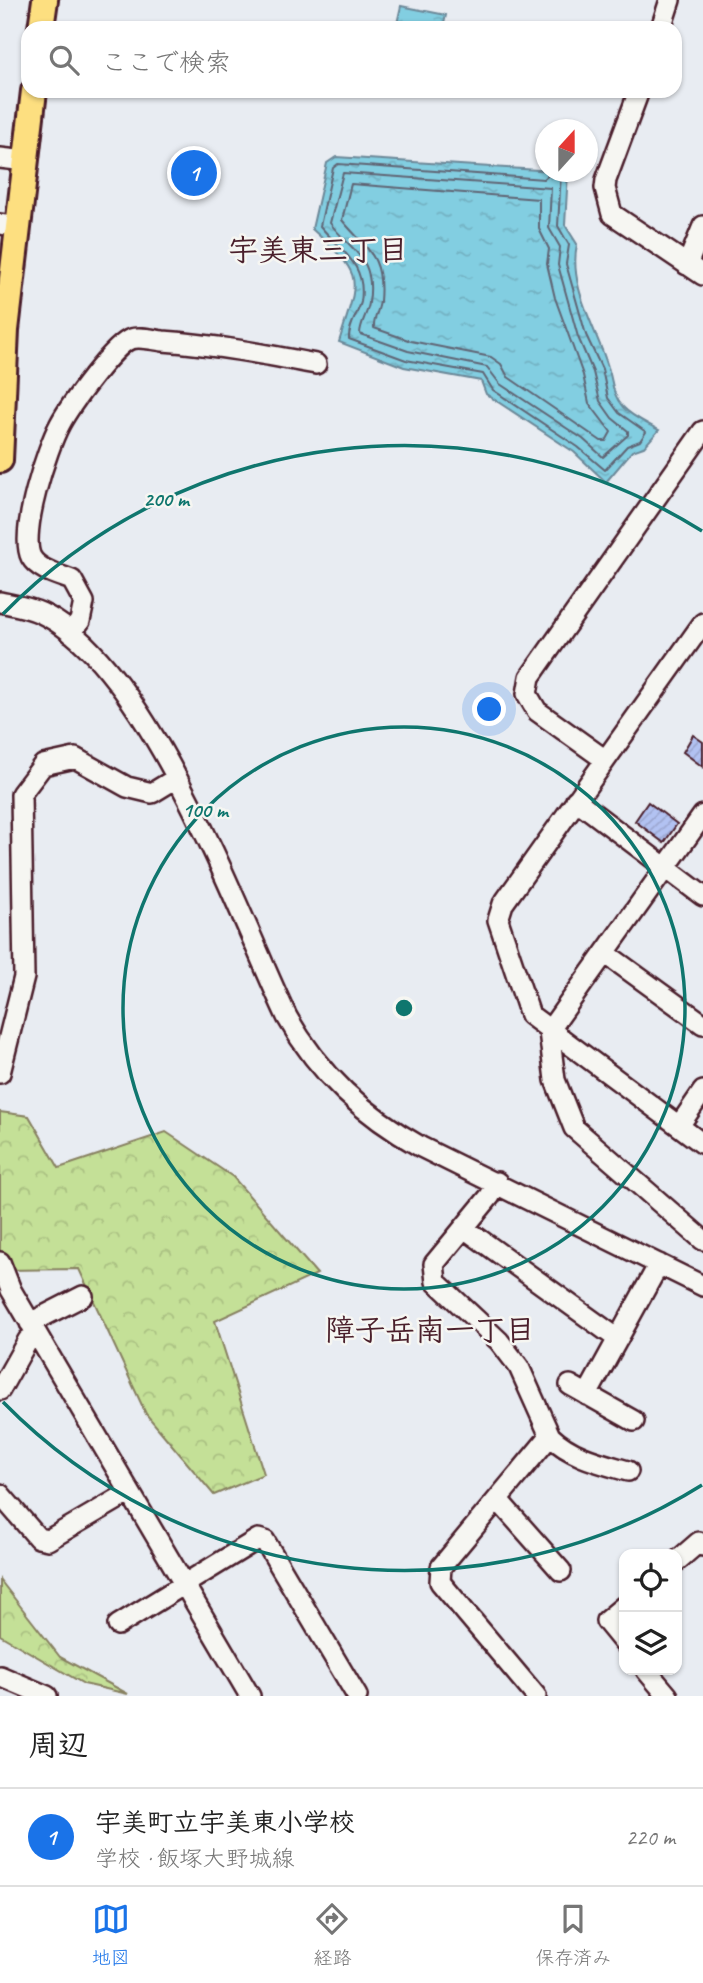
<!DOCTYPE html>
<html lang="ja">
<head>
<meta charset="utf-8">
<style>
	:root { --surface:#fff; --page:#f2f2f2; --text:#222; --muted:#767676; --line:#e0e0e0; --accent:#1a73e8 }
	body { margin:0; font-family:Caveat,"Klee One",sans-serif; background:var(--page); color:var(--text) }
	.controls { position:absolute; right:21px; bottom:21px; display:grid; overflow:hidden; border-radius:14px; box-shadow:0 2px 5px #0004 }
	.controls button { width:63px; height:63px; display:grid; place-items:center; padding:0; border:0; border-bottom:2px solid var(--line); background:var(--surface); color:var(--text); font:35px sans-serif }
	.compass { position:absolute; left:535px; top:119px; width:63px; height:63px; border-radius:50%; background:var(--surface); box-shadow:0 2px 5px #0004; rotate:21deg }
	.you { position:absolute; left:490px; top:710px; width:24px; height:24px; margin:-18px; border:5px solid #fff; border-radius:50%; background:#1a73e8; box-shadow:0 0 0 10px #1a73e833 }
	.badge { display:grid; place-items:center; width:46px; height:46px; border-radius:50%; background:var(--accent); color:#fff; font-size:23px; font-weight:700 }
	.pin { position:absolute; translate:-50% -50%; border:4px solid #fff; box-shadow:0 2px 7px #0006 }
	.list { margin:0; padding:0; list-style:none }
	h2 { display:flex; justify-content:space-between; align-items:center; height:91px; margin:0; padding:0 28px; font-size:30px }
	h2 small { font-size:23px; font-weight:400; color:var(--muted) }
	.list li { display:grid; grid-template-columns:46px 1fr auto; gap:21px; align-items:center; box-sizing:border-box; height:98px; padding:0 28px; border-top:2px solid var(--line) }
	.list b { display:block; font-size:26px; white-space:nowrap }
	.list p { margin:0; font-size:23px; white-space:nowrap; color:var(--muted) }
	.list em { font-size:23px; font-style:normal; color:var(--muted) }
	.icon { flex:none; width:38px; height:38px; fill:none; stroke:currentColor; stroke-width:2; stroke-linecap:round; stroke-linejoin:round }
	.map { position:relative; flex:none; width:703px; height:1696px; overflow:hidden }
	.search { position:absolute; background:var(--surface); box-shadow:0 2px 5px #0004; left:21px; right:21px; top:21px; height:77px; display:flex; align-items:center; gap:18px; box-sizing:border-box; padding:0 24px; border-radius:21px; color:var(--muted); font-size:26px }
	.sheet { height:189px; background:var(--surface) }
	nav { display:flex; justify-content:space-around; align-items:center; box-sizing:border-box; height:98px; border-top:2px solid var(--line); background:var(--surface); font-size:19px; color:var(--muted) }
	nav a { display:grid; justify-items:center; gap:4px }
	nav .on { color:var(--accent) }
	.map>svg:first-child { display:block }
</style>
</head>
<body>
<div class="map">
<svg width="703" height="1696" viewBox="0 0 703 1696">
	<defs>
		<pattern id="forest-crowns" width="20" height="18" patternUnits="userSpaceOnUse" patternTransform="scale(1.75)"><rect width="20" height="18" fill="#c4e097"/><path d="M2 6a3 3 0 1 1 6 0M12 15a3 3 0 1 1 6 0" fill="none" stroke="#aac082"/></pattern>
		<pattern id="water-ripples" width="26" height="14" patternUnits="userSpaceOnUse" patternTransform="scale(1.75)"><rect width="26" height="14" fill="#82cee1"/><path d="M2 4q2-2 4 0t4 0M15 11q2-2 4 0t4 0" fill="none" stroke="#72b0c1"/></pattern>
		<pattern id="building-hatch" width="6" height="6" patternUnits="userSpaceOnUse" patternTransform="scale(1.75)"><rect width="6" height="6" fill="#b2c2f2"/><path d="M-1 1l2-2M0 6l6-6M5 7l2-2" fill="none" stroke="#9ba6d0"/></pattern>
	</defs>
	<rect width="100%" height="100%" fill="#e8ecf2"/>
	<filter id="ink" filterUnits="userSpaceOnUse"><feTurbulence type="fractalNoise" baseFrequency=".0143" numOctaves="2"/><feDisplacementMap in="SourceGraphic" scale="14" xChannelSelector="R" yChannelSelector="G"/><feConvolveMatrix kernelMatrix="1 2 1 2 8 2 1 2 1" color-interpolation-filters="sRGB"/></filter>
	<g filter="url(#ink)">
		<!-- forest -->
		<path fill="url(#forest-crowns)" stroke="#878061" stroke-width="2" d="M 0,1112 L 29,1116 L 59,1168 L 166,1132 L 233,1177 L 317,1274 L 215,1321 L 264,1474 L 214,1495 L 146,1414 L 79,1269 L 3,1270 L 0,1273 Z
			M 0,1580 L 60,1657 L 128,1694 L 84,1684 L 0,1635 Z"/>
		<!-- water -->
		<path fill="url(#water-ripples)" stroke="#6c8898" stroke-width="2" d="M 401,6 L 446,15 L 443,28 L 396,28 Z
			M 336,157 L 568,172 L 565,225 L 577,244 C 568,287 596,327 608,367 C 613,382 612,395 623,407 C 632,417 647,423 659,430 L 644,447 L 632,451 L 606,482 L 574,452 L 486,394 L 481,381 L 404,367 L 339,342 C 359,276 366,278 312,229 L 327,163 Z"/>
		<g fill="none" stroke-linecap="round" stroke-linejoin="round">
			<!-- shore -->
			<path stroke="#606574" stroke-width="2" d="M 552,172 L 544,179 L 338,164 L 333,168 L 320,226 C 341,251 367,264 361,302 C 358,314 348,326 349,339 L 406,360 L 483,374 L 493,390 L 578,447 L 605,470 L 627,446 L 640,441 L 646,432 L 619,413 L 608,398 L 602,369 L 586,335 L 566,264 L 569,245 L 558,226 L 561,172
				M 343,173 L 551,188 L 549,228 L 560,247 L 558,265 L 578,337 L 593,372 L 600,401 L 612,418 L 628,431 L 628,435 L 603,457 L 583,439 L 500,384 L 487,367 L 408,351 L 360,334 C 360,323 368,313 369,303 C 376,257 352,252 330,223 Z
				M 351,184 L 539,199 L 539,229 L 549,249 L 547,264 L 555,298 L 583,375 L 589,403 L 611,432 L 606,441 L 601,441 L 508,377 L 501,364 L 491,357 L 411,341 L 374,328 C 373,319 379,311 380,301 C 384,255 367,250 342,220 Z"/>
		</g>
		<!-- building -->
		<path fill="url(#building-hatch)" stroke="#4a1f2b" stroke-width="2" d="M 693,735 L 703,742 L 703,767 L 683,752 Z
			M 648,802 L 677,824 L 664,843 L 635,821 Z"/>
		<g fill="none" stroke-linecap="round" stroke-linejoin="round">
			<defs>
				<path id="minor" d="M 661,28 L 670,0
					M 639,91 L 606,180 L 605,188 L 612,214 L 703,275
					M 0,158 L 26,161
					M 0,224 L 18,227
					M 687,265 L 703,226
					M 0,602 C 14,605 28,607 41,613 C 148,663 237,911 287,1017 C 320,1075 364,1115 421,1147 L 703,1286
					M 703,623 L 503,904 L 498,920 L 530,1015 L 703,1144
					M 71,633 L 80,621 L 84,602 L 72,580 C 59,575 38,570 31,557 C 19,533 47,448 60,424 C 69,407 114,344 131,339 C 140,336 154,340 163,341 C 215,345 264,354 316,364
					M 604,759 L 537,711 L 527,694 L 530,677 L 703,431
					M 576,800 L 703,896
					M 703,815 L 549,1031 L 555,1080 L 574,1128 L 703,1240
					M 605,953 L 703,1024
					M 0,1073 L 24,977 L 21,794 L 43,765 L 75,758 L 127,787 L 152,793 L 175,779
					M 679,1126 L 703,1091
					M 497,1182 L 490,1196 L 434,1264 L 436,1282 L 499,1341 L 519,1367 L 550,1436 L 441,1567 L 440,1582 L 536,1696
					M 464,1228 L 618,1339
					M 0,1262 L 11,1290 L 250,1696
					M 30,1323 L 83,1296
					M 570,1385 L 634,1421
					M 0,1390 L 28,1340 L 37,1334
					M 587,1395 L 659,1264
					M 550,1436 C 572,1457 600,1463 628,1471
					M 0,1494 L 38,1538 L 48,1540 L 130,1492
					M 499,1501 L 561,1571
					M 677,1561 L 699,1542 L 703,1546
					M 624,1606 L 606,1621 L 624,1643
					M 118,1625 L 258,1539 L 265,1541 L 357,1696
					M 646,1670 L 668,1696
					M 0,1676 L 47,1696"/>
				<path id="major" d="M 41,28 L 45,0
					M 0,460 L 6,330 L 34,91"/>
			</defs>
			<!-- minor casing -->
			<use href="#minor" stroke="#4a1f2b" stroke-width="24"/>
			<!-- major casing -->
			<use href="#major" stroke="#4a1f2b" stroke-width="30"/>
			<!-- minor -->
			<use href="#minor" stroke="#f6f6f2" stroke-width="19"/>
			<!-- major -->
			<use href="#major" stroke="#fddf80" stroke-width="24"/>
		</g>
	</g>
	<!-- distance rings -->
	<g fill="none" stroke="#0f766e" stroke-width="3.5">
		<circle cx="404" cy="1008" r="281"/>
		<path d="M702 1485A562 562 0 0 1 3 1402M3 614A562 562 0 0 1 702 531"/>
	</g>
	<g text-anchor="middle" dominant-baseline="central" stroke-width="5" stroke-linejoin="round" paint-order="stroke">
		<!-- neighbourhood labels -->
		<g font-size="30" font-weight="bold" fill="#4a1f2b" stroke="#f6f6f2">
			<text x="318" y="250">宇美東三丁目</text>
			<text x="430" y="1330">障子岳南一丁目</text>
		</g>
	</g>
	<circle cx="404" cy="1008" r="10" fill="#0f766e" stroke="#f6f6f2" stroke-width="3.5"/>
	<g font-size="21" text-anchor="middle" font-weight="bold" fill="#0f766e" stroke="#f6f6f2" stroke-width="5" stroke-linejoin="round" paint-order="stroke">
		<text x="166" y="506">200 m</text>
		<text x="205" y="817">100 m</text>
	</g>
</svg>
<div class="controls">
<button><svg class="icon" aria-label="locate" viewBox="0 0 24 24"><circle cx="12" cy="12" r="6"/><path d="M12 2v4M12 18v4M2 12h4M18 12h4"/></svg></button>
<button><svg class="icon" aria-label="layers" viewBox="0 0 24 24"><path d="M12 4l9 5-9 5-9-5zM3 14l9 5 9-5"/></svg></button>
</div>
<svg class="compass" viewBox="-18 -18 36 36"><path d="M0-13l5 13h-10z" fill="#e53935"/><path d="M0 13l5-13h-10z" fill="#767676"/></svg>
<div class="you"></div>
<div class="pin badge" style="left:194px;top:173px">1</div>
<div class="search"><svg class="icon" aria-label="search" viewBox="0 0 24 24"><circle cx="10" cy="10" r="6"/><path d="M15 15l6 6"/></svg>ここで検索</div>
</div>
<section class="sheet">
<h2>周辺<small></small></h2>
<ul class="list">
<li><span class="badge">1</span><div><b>宇美町立宇美東小学校</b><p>学校 · 飯塚大野城線</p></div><em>220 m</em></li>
</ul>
</section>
<nav>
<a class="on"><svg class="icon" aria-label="map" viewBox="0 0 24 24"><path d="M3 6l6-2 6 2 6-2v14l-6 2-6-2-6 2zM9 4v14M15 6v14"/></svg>地図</a>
<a><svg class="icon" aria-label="directions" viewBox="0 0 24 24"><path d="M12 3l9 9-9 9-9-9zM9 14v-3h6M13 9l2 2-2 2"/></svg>経路</a>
<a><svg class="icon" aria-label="saved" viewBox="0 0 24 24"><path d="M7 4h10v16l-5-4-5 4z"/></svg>保存済み</a>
</nav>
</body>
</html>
